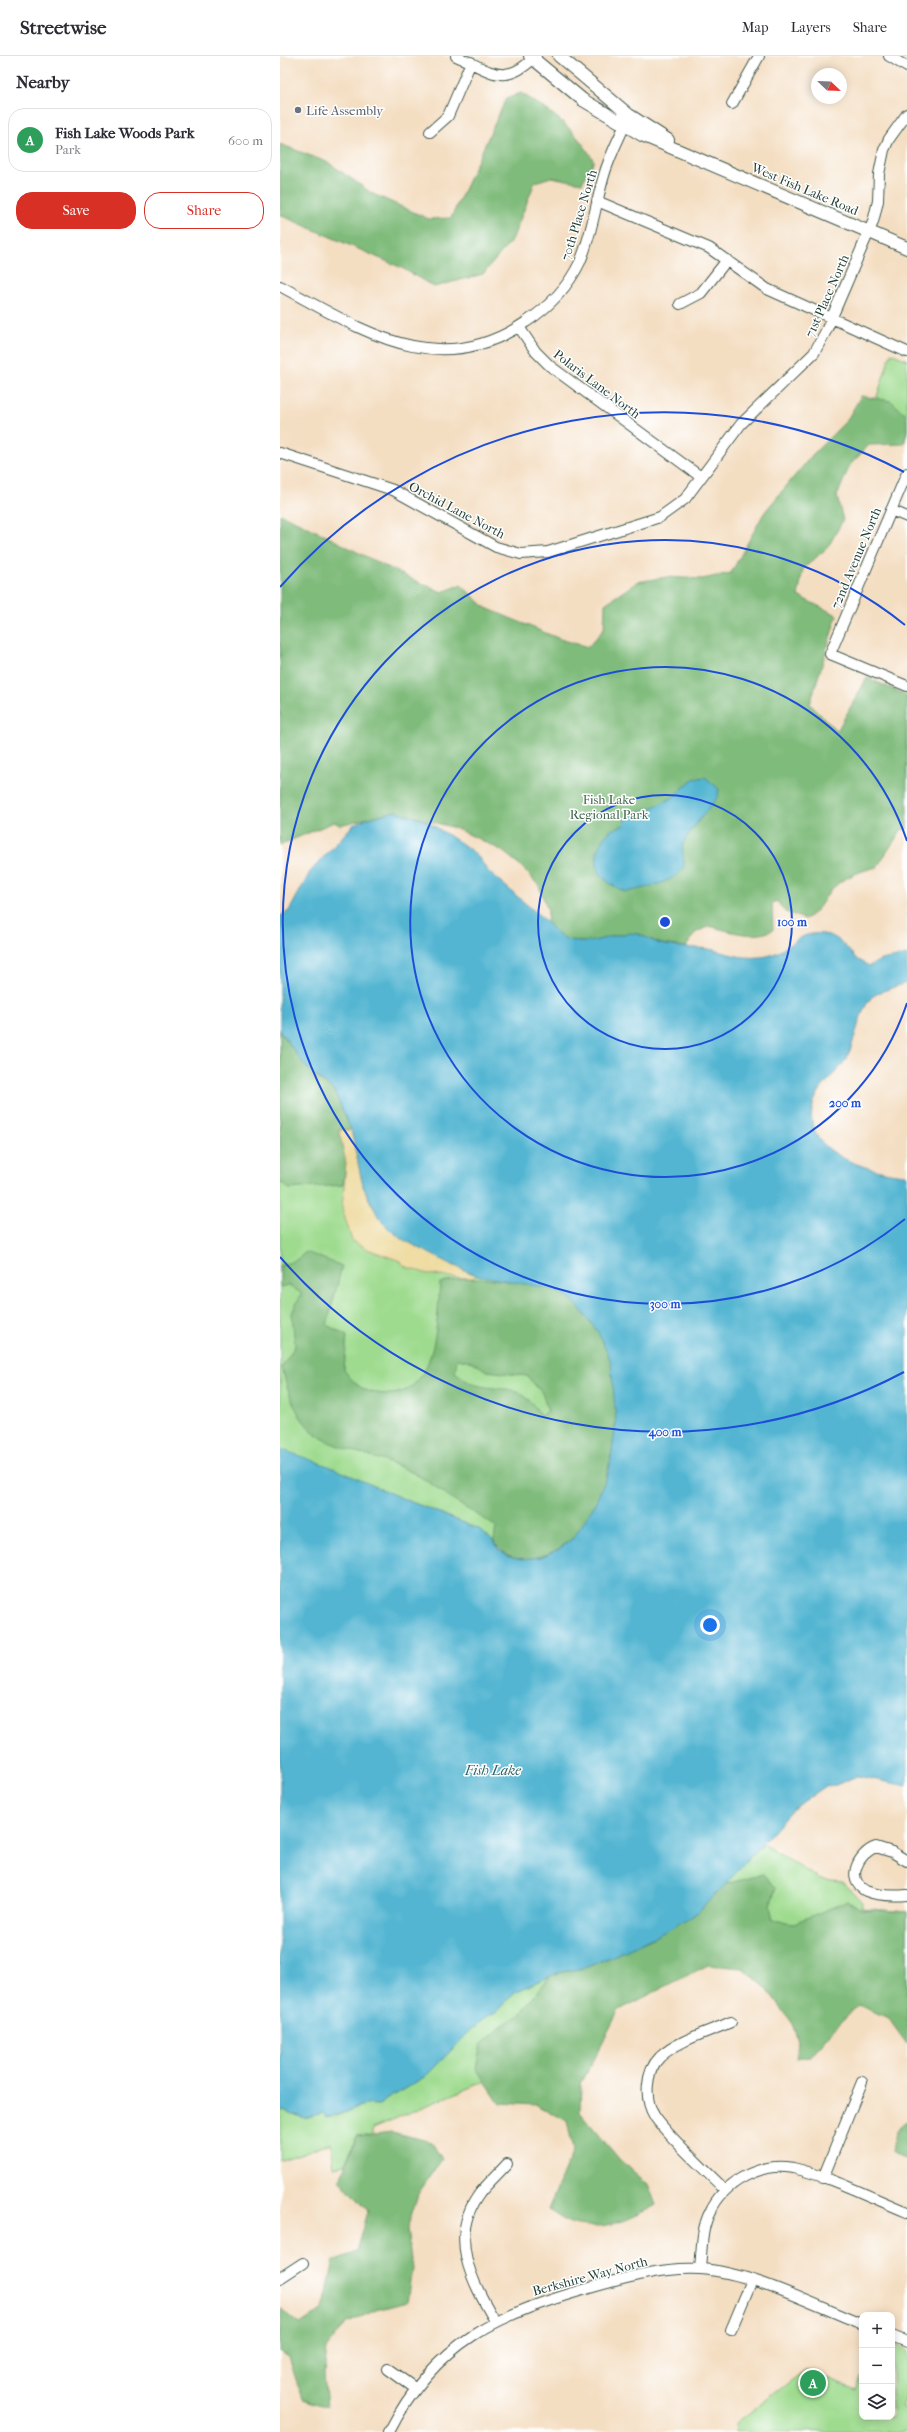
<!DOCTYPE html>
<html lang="en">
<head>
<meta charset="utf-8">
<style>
	:root { --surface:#fff; --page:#f2f2f3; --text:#2b2b33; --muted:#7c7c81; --line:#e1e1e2; --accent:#d93025 }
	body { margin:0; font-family:"IM FELL French Canon",serif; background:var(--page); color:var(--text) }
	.controls { position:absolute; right:12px; bottom:12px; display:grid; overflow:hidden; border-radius:8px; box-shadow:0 2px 10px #0003 }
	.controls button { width:36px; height:36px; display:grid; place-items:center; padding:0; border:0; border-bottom:1px solid var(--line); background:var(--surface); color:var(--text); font:20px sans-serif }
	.compass { position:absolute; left:531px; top:12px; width:36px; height:36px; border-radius:50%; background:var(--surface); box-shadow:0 2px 10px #0003; rotate:113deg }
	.you { position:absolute; left:430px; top:1569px; width:14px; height:14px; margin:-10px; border:3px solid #fff; border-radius:50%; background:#1a73e8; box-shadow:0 0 0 6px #1a73e833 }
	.badge { display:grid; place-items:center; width:26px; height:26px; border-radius:50%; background:var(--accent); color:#fff; font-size:13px; font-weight:700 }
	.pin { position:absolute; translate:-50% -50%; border:2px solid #fff; box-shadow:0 1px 4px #0006 }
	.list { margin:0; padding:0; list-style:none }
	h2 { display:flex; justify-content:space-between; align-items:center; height:52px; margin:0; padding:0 16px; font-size:17px }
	h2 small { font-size:13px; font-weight:400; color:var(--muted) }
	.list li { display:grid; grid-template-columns:26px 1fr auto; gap:12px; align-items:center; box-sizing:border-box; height:64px; margin:0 8px 8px; padding:0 8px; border:1px solid var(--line); border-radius:16px }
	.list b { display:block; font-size:15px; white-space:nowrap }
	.list p { margin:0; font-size:13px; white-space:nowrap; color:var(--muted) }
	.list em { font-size:13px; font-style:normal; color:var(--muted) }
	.actions { display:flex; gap:8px; padding:12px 16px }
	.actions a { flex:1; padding:9px 0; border:1px solid var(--accent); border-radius:16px; text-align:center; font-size:14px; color:var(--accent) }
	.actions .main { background:var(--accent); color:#fff }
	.icon { flex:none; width:22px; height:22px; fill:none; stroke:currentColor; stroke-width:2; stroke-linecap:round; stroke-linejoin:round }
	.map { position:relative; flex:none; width:627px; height:2376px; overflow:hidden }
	header { display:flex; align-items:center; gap:24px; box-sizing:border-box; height:56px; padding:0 20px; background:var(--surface); border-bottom:1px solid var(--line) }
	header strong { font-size:19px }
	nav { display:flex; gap:22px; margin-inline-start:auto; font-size:14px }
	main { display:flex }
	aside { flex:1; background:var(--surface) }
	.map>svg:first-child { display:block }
</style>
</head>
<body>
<header>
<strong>Streetwise</strong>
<nav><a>Map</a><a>Layers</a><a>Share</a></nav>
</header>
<main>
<aside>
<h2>Nearby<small></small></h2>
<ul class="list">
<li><span class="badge" style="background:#2e9e5b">A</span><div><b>Fish Lake Woods Park</b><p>Park</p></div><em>600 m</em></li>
</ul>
<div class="actions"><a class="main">Save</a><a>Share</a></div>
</aside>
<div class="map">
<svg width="627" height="2376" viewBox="0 0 627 2376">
	<rect width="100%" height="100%" fill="#fff"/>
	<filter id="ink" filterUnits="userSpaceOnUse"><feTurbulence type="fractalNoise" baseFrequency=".025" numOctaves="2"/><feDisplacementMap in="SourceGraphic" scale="8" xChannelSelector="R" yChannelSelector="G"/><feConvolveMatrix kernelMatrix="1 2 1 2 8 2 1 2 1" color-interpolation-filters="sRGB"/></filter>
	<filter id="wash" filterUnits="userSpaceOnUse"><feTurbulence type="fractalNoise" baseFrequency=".012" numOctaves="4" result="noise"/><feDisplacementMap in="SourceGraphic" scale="16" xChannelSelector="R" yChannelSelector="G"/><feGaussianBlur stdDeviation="0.9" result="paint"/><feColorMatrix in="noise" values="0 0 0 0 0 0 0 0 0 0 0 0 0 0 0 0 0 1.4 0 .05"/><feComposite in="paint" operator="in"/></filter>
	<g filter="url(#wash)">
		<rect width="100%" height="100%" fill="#f4dec2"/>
		<!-- green -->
		<path fill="#9fdb8f" stroke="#5f8c62" d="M 611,297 L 627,304 L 627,377 L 590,362 Z
			M 0,975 L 71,1074 L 79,1110 L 275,1234 L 261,1501 L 244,1503 L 229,1500 L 199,1473 L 0,1393 Z
			M 483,1788 L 541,1824 L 563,1826 L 583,1847 L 582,1852 L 627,1856 L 627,1959 L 422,1873 L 239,2011 L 93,2072 L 91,2079 L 77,2080 L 64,2109 L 54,2111 L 51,2087 L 0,2105 L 0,2056 L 3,2054 L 24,2062 L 43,2057 L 57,2060 L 85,2048 L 97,2049 L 146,2020 L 192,1973 L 205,1962 L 217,1955 L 235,1936 L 277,1917 L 307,1911 L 347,1894 L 392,1872 L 418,1856 Z
			M 612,2289 L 627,2295 L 627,2338 L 621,2352 L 627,2355 L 627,2376 L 455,2376 L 456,2367 L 525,2314 L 576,2334 L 582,2320 L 582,2361 L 612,2361 Z"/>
		<!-- forest -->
		<path fill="#7fbb7a" stroke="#4f7c57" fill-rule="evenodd" d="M 241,37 C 274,58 294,71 314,105 L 302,127 L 271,121 L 255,126 L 232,184 L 203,218 L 154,231 L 122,212 L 0,159 L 0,88 L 49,107 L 93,138 L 149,163 L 171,162 L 226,43 Z
			M 581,340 L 611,345 L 627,360 L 627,376 L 624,388 L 589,389 L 570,409 L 557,440 L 563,464 L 548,491 L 523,513 L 518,540 L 557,559 L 530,648 L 557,675 L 587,622 L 627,639 L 627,774 L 622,773 L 597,811 C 581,815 566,820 554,831 C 541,843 543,853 525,863 L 505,856 L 497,845 L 492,847 L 493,874 C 473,884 450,875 429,870 L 415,877 L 406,891 L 381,888 L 359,878 L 341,878 L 307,887 L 284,883 L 274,877 L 267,866 L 268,854 L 259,830 L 240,809 L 221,794 L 178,773 L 115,755 L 60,769 L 54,766 L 0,789 L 0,458 C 55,482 106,514 162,536 L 181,529 L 206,552 L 280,583 L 308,591 L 324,573 L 325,548 L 357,526 L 387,521 L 422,523 L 451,517 L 484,457 L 533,398 L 567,364 Z
			M 0,975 L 5,983 L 37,1021 L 54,1035 L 71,1074 L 59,1074 L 66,1106 L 63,1129 L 9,1133 L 0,1125 Z
			M 26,1196 L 62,1210 L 47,1269 L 67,1280 L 64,1314 C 77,1331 85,1337 107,1338 C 158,1339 157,1262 160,1227 C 189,1218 214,1224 243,1227 C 258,1229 274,1232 287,1240 C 308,1253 325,1282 331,1306 C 347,1366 326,1493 252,1502 C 235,1504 223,1499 214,1485 L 216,1471 C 203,1461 188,1454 174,1445 C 159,1434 146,1423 129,1415 C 59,1383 22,1401 2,1311 L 15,1290 L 12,1257 L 21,1237 L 8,1229 L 0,1231 L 0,1210 L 16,1204 ZM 177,1303 L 193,1306 L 207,1315 L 247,1320 L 262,1337 L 268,1355 L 261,1360 C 239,1325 229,1337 196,1329 C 189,1328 181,1320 175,1316 Z
			M 483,1818 L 496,1832 L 490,1850 L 493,1864 L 514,1867 L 568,1845 L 579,1853 L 627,1856 L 627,1988 L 608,1962 L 579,1949 L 550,1977 L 529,2001 L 516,2003 L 518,1985 L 511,1965 L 486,1932 L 463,1912 L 428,1909 L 339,1954 L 301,2028 L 300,2056 L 340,2104 L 368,2128 L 376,2149 C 351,2164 323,2175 293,2168 C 285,2166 276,2158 268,2154 L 293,2094 L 287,2065 L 257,2049 L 219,2047 L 196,2012 L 201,1989 L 221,1970 L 239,1959 L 271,1919 L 307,1911 L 369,1884 L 418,1856 L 446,1828 Z
			M 627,2065 L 627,2104 L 612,2096 L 615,2076 Z
			M 112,2076 L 152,2086 L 162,2102 L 138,2138 L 127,2173 L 132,2212 L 127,2246 L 96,2254 L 66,2268 L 47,2292 L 44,2319 L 47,2351 L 23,2343 L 9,2302 L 0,2296 L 0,2252 L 20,2268 L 43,2253 L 54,2205 L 77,2196 L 88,2155 L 60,2123 L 77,2080 Z"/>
		<!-- sand -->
		<path fill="#eeda9e" stroke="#868c69" d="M 59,1074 L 71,1074 L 83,1130 L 91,1148 L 109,1173 L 168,1207 L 196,1219 L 193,1222 L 167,1221 L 148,1218 L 126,1211 L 120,1205 L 87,1193 L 72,1185 L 62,1152 L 66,1107 Z"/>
		<!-- water -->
		<path fill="#53b5d2" stroke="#397983" d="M 425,721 L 439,733 L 438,740 C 429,754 413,770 405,784 C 400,792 404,800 404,808 C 402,826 360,833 346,836 C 340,833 332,830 327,825 C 310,813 316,787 330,775 C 333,772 340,771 344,769 L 347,760 L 352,757 L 369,753 L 392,742 L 413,723 Z
			M 115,755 L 146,765 L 181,787 L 197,799 L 208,815 L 267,866 C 276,880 283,883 299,886 C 318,888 338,874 358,878 C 366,880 373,886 381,888 C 396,892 413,891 429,893 C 448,897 459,903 480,901 C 509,899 514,874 543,878 C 558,879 565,891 574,900 C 577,905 585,907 589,910 L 601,904 L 627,899 L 627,927 C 620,929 595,937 591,942 C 579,955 576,984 567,1001 C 557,1020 536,1029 532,1054 C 525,1099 594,1117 627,1119 L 627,1730 L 577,1720 L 556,1729 L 546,1730 L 513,1753 L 446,1828 L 418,1856 L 392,1872 L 347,1894 L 307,1911 L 277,1917 L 235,1936 L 217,1955 L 205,1962 L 192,1973 L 146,2020 L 97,2049 C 76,2046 67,2059 46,2061 L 43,2057 L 24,2062 L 3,2054 L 0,2056 L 0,1393 L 51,1411 L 119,1441 L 199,1473 L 214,1485 L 219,1494 L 229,1500 L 242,1503 L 261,1501 L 279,1493 L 294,1481 L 315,1448 L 329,1415 L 336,1366 L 331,1306 L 318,1276 L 297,1249 L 286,1239 L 267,1232 L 196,1219 L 168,1207 L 122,1183 L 109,1173 L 99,1162 L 83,1130 L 71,1074 L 54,1035 L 25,1010 L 0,975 L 0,860 L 9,855 L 30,816 L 73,769 L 85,763 Z"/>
	</g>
	<g filter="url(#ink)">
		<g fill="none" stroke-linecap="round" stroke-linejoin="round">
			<defs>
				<path id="minor" d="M 176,0 C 211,15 224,32 256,0
					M 609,0 L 627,11
					M 452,48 L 479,0
					M 150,76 L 168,60 L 191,6
					M 317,145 L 429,192 L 487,233 L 627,296
					M 0,230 C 81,273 157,327 246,266 C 269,251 288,231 300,206 C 313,176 316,143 326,113 C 332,96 340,79 348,63
					M 400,248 L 421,237 L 447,204
					M 239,271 L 256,296 L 270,310 L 421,421
					M 0,397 L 113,434 L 216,491 L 241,498 L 268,496 L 380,461 L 405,443 L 461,368 L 534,297 L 546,275 L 593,166 L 598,145 L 599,118 L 604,94 L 609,83 L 627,58
					M 627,417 L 550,598 L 627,630
					M 611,454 L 627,461
					M 627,1805 L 612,1796 L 596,1791 C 578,1797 565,1824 586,1835 C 598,1840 614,1840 627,1839
					M 543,2122 L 582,2026
					M 445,2134 C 424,2112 392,2085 375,2061 C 364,2044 365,2016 380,2001 C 398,1984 429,1976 451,1966
					M 420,2213 C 422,2194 421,2173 430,2156 C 444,2126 480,2106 513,2112 C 549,2120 592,2142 627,2156
					M 0,2222 L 23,2207
					M 215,2265 C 192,2225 167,2181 200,2137 C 208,2127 218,2118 227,2108
					M 451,2274 L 472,2224
					M 612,2280 L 627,2286
					M 108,2313 L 136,2333
					M 109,2376 C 156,2284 219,2258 313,2231 C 348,2221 383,2211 420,2213 C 471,2216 534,2249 582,2268"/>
				<path id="tertiary" d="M 250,0 L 303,44 L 362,79 L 627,192
					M 279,0 L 349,59 L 388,84"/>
			</defs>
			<!-- minor casing -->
			<use href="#minor" stroke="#3f5549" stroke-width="12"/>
			<!-- tertiary casing -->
			<use href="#tertiary" stroke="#3f5549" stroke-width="14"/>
			<!-- minor -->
			<use href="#minor" stroke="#fff" stroke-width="10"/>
			<!-- tertiary -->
			<use href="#tertiary" stroke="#fff" stroke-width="12"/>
		</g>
	</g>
	<!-- distance rings -->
	<g fill="none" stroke="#1d4ed8" stroke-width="2">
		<circle cx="385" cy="866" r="127"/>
		<path d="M627 947A255 255 0 1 1 627 785"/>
		<path d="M625 1163A382 382 0 1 1 625 569"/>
		<path d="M624 1316A510 510 0 0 1 0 1201M0 531A510 510 0 0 1 624 416"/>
	</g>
	<!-- markers -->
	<circle fill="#6b7280" stroke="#fff" stroke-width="1.5" cx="18" cy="54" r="4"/>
	<g text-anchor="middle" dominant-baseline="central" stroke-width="3" stroke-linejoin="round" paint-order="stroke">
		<!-- worship labels -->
		<g font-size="13" fill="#5b616d" stroke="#fff" text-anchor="start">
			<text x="26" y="54">Life Assembly</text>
		</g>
		<!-- street labels -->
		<g font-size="13" fill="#1f3d34" stroke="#fff">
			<text transform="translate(525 133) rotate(23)">West Fish Lake Road</text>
			<text transform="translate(299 159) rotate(-73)">70th Place North</text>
			<text transform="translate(547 240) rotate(-66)">71st Place North</text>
			<text transform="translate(317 328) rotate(37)">Polaris Lane North</text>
			<text transform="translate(177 454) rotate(28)">Orchid Lane North</text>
			<text transform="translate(576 502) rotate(-67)">72nd Avenue North</text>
			<text transform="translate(310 2220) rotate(-15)">Berkshire Way North</text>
		</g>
		<!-- park labels -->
		<g font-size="13" fill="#3f644b" stroke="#fff">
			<text x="329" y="743">Fish Lake<tspan x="329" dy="15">Regional Park</tspan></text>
		</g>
		<!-- water labels -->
		<g font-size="14" font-style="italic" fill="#2f6163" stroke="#fff">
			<text x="213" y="1714">Fish Lake</text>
		</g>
	</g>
	<circle cx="385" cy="866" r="6" fill="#1d4ed8" stroke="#fff" stroke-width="2"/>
	<g font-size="12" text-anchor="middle" font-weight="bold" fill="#1d4ed8" stroke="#fff" stroke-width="3" stroke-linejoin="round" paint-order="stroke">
		<text x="512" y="870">100 m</text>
		<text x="565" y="1051">200 m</text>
		<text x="385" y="1252">300 m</text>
		<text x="385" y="1380">400 m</text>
	</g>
</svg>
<div class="controls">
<button>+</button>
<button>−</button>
<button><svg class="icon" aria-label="layers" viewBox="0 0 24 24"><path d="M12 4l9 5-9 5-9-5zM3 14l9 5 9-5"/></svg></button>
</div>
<svg class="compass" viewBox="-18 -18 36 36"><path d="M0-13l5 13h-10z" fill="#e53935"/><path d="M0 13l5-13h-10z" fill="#7c7c81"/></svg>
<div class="you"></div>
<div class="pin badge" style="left:533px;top:2327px;background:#2e9e5b">A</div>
</div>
</main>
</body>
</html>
